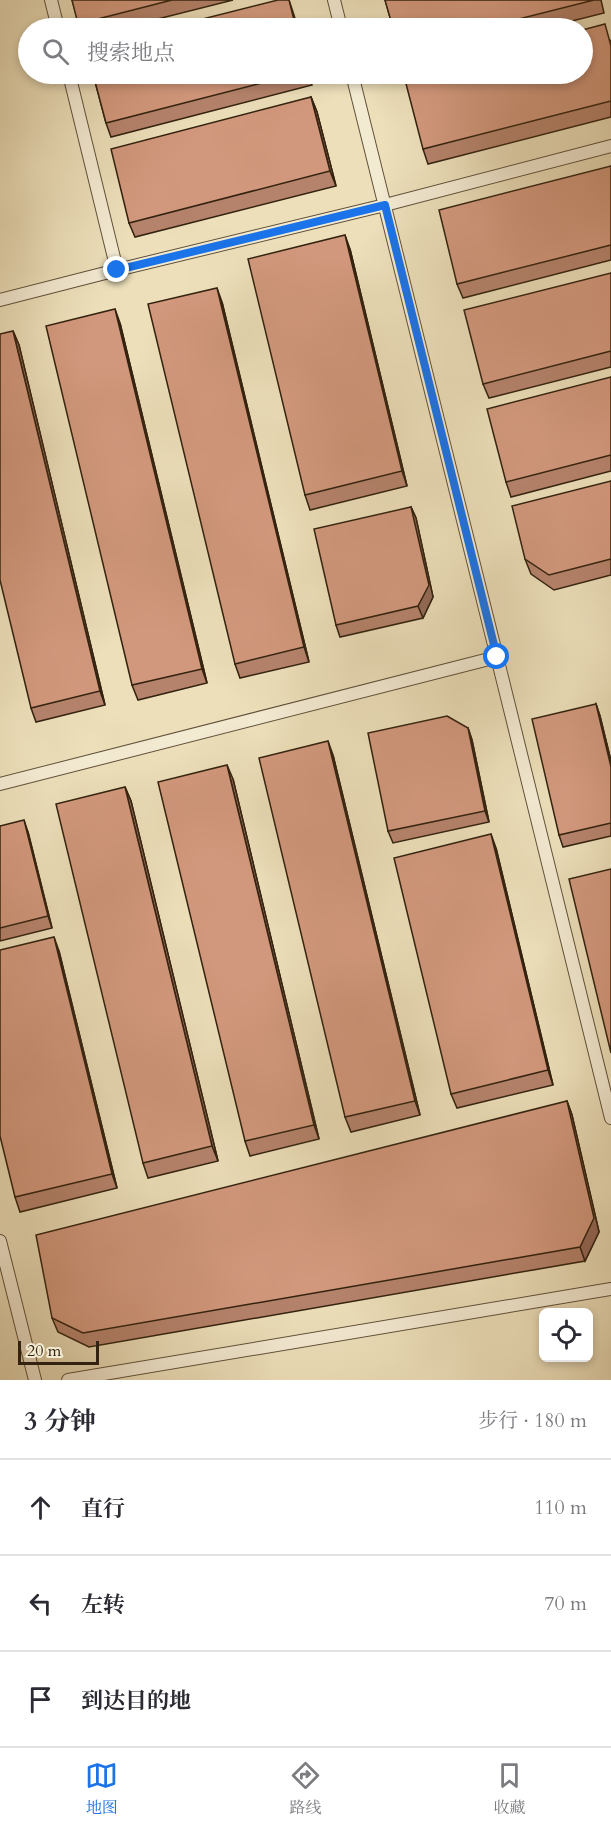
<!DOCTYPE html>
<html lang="zh">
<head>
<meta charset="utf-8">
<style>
	:root { --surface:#fff; --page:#f2f2f3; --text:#2b2b33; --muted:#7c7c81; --line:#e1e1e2; --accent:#1a73e8 }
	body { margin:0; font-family:Cardo,"Noto Serif SC",serif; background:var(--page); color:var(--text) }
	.controls { position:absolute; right:18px; bottom:18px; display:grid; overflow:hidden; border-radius:9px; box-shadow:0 3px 9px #0003 }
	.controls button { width:54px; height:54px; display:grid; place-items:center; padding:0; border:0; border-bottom:2px solid var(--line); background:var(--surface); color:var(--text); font:30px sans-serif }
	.scale { position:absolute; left:18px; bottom:15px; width:81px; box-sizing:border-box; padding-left:6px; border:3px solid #33220f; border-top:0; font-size:16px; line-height:21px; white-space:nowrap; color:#33220f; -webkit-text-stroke:4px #f3ead2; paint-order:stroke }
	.stop { position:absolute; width:18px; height:18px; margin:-14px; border:4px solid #1a73e8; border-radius:50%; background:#fff }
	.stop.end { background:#1a73e8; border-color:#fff; box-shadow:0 2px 6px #0008 }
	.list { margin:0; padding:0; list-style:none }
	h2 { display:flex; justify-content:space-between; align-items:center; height:78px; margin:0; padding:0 24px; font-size:26px }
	h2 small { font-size:20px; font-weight:400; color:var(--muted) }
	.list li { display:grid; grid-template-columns:39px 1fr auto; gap:18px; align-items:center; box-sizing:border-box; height:96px; padding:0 24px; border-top:2px solid var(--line) }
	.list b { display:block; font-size:22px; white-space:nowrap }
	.list em { font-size:20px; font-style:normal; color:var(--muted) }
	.icon { flex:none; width:33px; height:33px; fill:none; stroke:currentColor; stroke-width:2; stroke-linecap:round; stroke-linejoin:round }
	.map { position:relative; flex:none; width:611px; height:1380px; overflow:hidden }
	.search { position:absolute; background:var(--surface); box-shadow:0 3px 9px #0003; left:18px; right:18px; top:18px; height:66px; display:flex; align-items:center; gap:15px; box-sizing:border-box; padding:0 21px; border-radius:33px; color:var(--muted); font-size:22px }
	.sheet { height:366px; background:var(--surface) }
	nav { display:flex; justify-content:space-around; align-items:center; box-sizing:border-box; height:84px; border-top:2px solid var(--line); background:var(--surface); font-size:16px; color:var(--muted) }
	nav a { display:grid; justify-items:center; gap:3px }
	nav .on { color:var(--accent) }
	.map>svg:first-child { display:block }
</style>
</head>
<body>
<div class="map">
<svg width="611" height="1380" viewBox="0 0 611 1380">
	<rect width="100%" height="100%" fill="#ecdfba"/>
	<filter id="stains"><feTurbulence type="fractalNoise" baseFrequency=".00333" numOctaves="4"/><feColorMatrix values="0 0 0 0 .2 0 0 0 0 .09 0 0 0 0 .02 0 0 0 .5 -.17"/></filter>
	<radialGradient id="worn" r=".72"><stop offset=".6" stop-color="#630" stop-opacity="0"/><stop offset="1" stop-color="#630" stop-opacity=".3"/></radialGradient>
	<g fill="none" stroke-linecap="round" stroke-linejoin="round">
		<defs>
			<path id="lane" d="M 51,0 L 58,28
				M 334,0 L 341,28
				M 69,74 L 117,270 L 385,205 L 611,146
				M 0,300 L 117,270
				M 497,657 L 611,1118
				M 0,784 L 497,657 L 352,74
				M 0,1241 L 35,1380
				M 68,1380 L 611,1289"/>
		</defs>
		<!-- lane casing -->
		<use href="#lane" stroke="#61513a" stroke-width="14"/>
		<!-- lane -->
		<use href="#lane" stroke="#f3ead2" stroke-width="12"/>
	</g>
	<!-- wall -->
	<path fill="#b5836c" stroke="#33220f" stroke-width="1.5" d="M 72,0 L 233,0 L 122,28 L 80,28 Z
		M 385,0 L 601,0 L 604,13 L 544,28 L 393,28 Z
		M 611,40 L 611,117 L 428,164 L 423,149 Z
		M 93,74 L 309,74 L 312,85 L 111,137 L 106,123 Z
		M 311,97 L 317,112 L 336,186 L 135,237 L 129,223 Z
		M 611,166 L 611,260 L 463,298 L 457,284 Z
		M 350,249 L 407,486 L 310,510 L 305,495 Z
		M 611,273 L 611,367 L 489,398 L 483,384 Z
		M 222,302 L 309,662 L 240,678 L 235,664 Z
		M 120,323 L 207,683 L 138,700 L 132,685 Z
		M 13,331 L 19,345 L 105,705 L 36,722 L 31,708 Z
		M 611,377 L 611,471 L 511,497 L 506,482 Z
		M 611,481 L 611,575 L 554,590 L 531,574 L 525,559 Z
		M 411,507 L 416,518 L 433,597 L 423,618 L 340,637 L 336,625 Z
		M 596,704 L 600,716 L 611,761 L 611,836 L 563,847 L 559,835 Z
		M 468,728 L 472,740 L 489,822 L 393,843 L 388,831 Z
		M 333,755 L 420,1115 L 351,1132 L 345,1117 Z
		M 233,779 L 319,1139 L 250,1156 L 245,1141 Z
		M 125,787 L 131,801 L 218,1161 L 148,1178 L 143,1163 Z
		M 0,826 L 28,832 L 52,928 L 0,941 Z
		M 496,848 L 553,1085 L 457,1108 L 451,1094 Z
		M 59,951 L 117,1188 L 20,1212 L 15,1197 Z
		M 567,1101 L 572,1115 L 599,1232 L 585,1261 L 89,1347 L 58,1332 L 52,1318 Z"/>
	<!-- shaded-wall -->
	<path fill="#936a58" stroke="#33220f" stroke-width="1.5" d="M 289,0 L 293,12 L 298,28 L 296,28 Z
		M 311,97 L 317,112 L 336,186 L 330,171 Z
		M 345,235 L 350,249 L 407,486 L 402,471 Z
		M 217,288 L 222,302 L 309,662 L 304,647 Z
		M 115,309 L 120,323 L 207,683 L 202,669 Z
		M 13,331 L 19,345 L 105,705 L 100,691 Z
		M 411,507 L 416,518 L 433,597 L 423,618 L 418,606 Z
		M 596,704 L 600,716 L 611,761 L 611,767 Z
		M 468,728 L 472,740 L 489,822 L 485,811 Z
		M 328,741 L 333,755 L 420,1115 L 415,1101 Z
		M 227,765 L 233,779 L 319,1139 L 314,1125 Z
		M 125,787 L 131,801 L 218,1161 L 212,1146 Z
		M 24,820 L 28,832 L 52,928 L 48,916 Z
		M 491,834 L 496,848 L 553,1085 L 548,1070 Z
		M 54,937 L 59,951 L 117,1188 L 112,1174 Z
		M 567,1101 L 572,1115 L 599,1232 L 585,1261 L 580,1247 Z"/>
	<!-- building -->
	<path fill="#d2987d" stroke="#33220f" stroke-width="1.5" d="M 72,0 L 172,0 L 78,24 Z
		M 278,0 L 289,0 L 296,28 L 167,28 Z
		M 385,0 L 594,0 L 483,28 L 393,28 Z
		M 605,24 L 611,46 L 611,101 L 423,149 L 404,76 L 413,74 L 582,74 L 582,30 Z
		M 93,74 L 297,74 L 106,123 Z
		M 311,97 L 330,171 L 129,223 L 111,149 Z
		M 611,166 L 611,245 L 457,284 L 439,210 Z
		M 345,235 L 402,471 L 305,495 L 248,259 Z
		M 611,273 L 611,351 L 483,384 L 464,310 Z
		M 217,288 L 304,647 L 235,664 L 148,304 Z
		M 115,309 L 202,669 L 132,685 L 46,326 Z
		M 13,331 L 100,691 L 31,708 L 0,580 L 0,334 Z
		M 611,377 L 611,455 L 506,482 L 487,409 Z
		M 611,481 L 611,559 L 549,575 L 525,559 L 512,506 Z
		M 411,507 L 429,585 L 418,606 L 336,625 L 314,529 Z
		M 596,704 L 611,767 L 611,823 L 559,835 L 532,719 Z
		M 447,716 L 468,728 L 485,811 L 388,831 L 368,733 Z
		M 328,741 L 415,1101 L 345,1117 L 259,758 Z
		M 227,765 L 314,1125 L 245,1141 L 158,782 Z
		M 125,787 L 212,1146 L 143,1163 L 56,804 Z
		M 24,820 L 48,916 L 0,928 L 0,826 Z
		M 491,834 L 548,1070 L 451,1094 L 394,858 Z
		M 611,869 L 611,1053 L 569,879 Z
		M 54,937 L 112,1174 L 15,1197 L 0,1136 L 0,950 Z
		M 567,1101 L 594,1218 L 580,1247 L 83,1333 L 52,1318 L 36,1235 Z"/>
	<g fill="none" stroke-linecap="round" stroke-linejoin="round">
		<!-- route -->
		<path stroke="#1a73e8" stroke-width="8" d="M 117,270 L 385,205 L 497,657"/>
	</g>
	<rect width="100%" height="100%" filter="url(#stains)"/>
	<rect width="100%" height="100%" fill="url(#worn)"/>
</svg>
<div class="controls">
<button><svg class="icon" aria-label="locate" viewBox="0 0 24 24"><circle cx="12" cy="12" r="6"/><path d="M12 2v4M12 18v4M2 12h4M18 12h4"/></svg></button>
</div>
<div class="scale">20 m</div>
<div class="stop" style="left:497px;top:657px"></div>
<div class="stop end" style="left:117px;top:270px"></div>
<div class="search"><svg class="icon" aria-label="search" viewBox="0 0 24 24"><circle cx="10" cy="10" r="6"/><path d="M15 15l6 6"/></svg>搜索地点</div>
</div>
<section class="sheet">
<h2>3 分钟<small>步行 · 180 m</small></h2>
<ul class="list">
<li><svg class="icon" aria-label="ahead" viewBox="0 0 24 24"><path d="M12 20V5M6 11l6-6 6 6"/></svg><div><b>直行</b></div><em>110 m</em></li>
<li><svg class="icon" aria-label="left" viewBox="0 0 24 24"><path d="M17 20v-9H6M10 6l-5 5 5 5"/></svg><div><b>左转</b></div><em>70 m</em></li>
<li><svg class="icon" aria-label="arrive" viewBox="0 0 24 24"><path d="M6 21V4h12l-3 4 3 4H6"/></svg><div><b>到达目的地</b></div></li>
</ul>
</section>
<nav>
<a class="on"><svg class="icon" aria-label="map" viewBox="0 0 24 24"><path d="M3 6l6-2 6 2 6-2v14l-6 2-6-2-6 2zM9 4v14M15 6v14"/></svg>地图</a>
<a><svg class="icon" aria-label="directions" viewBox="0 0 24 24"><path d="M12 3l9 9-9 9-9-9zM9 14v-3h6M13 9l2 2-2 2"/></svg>路线</a>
<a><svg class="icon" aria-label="saved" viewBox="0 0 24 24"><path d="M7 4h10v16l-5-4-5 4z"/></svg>收藏</a>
</nav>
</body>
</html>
